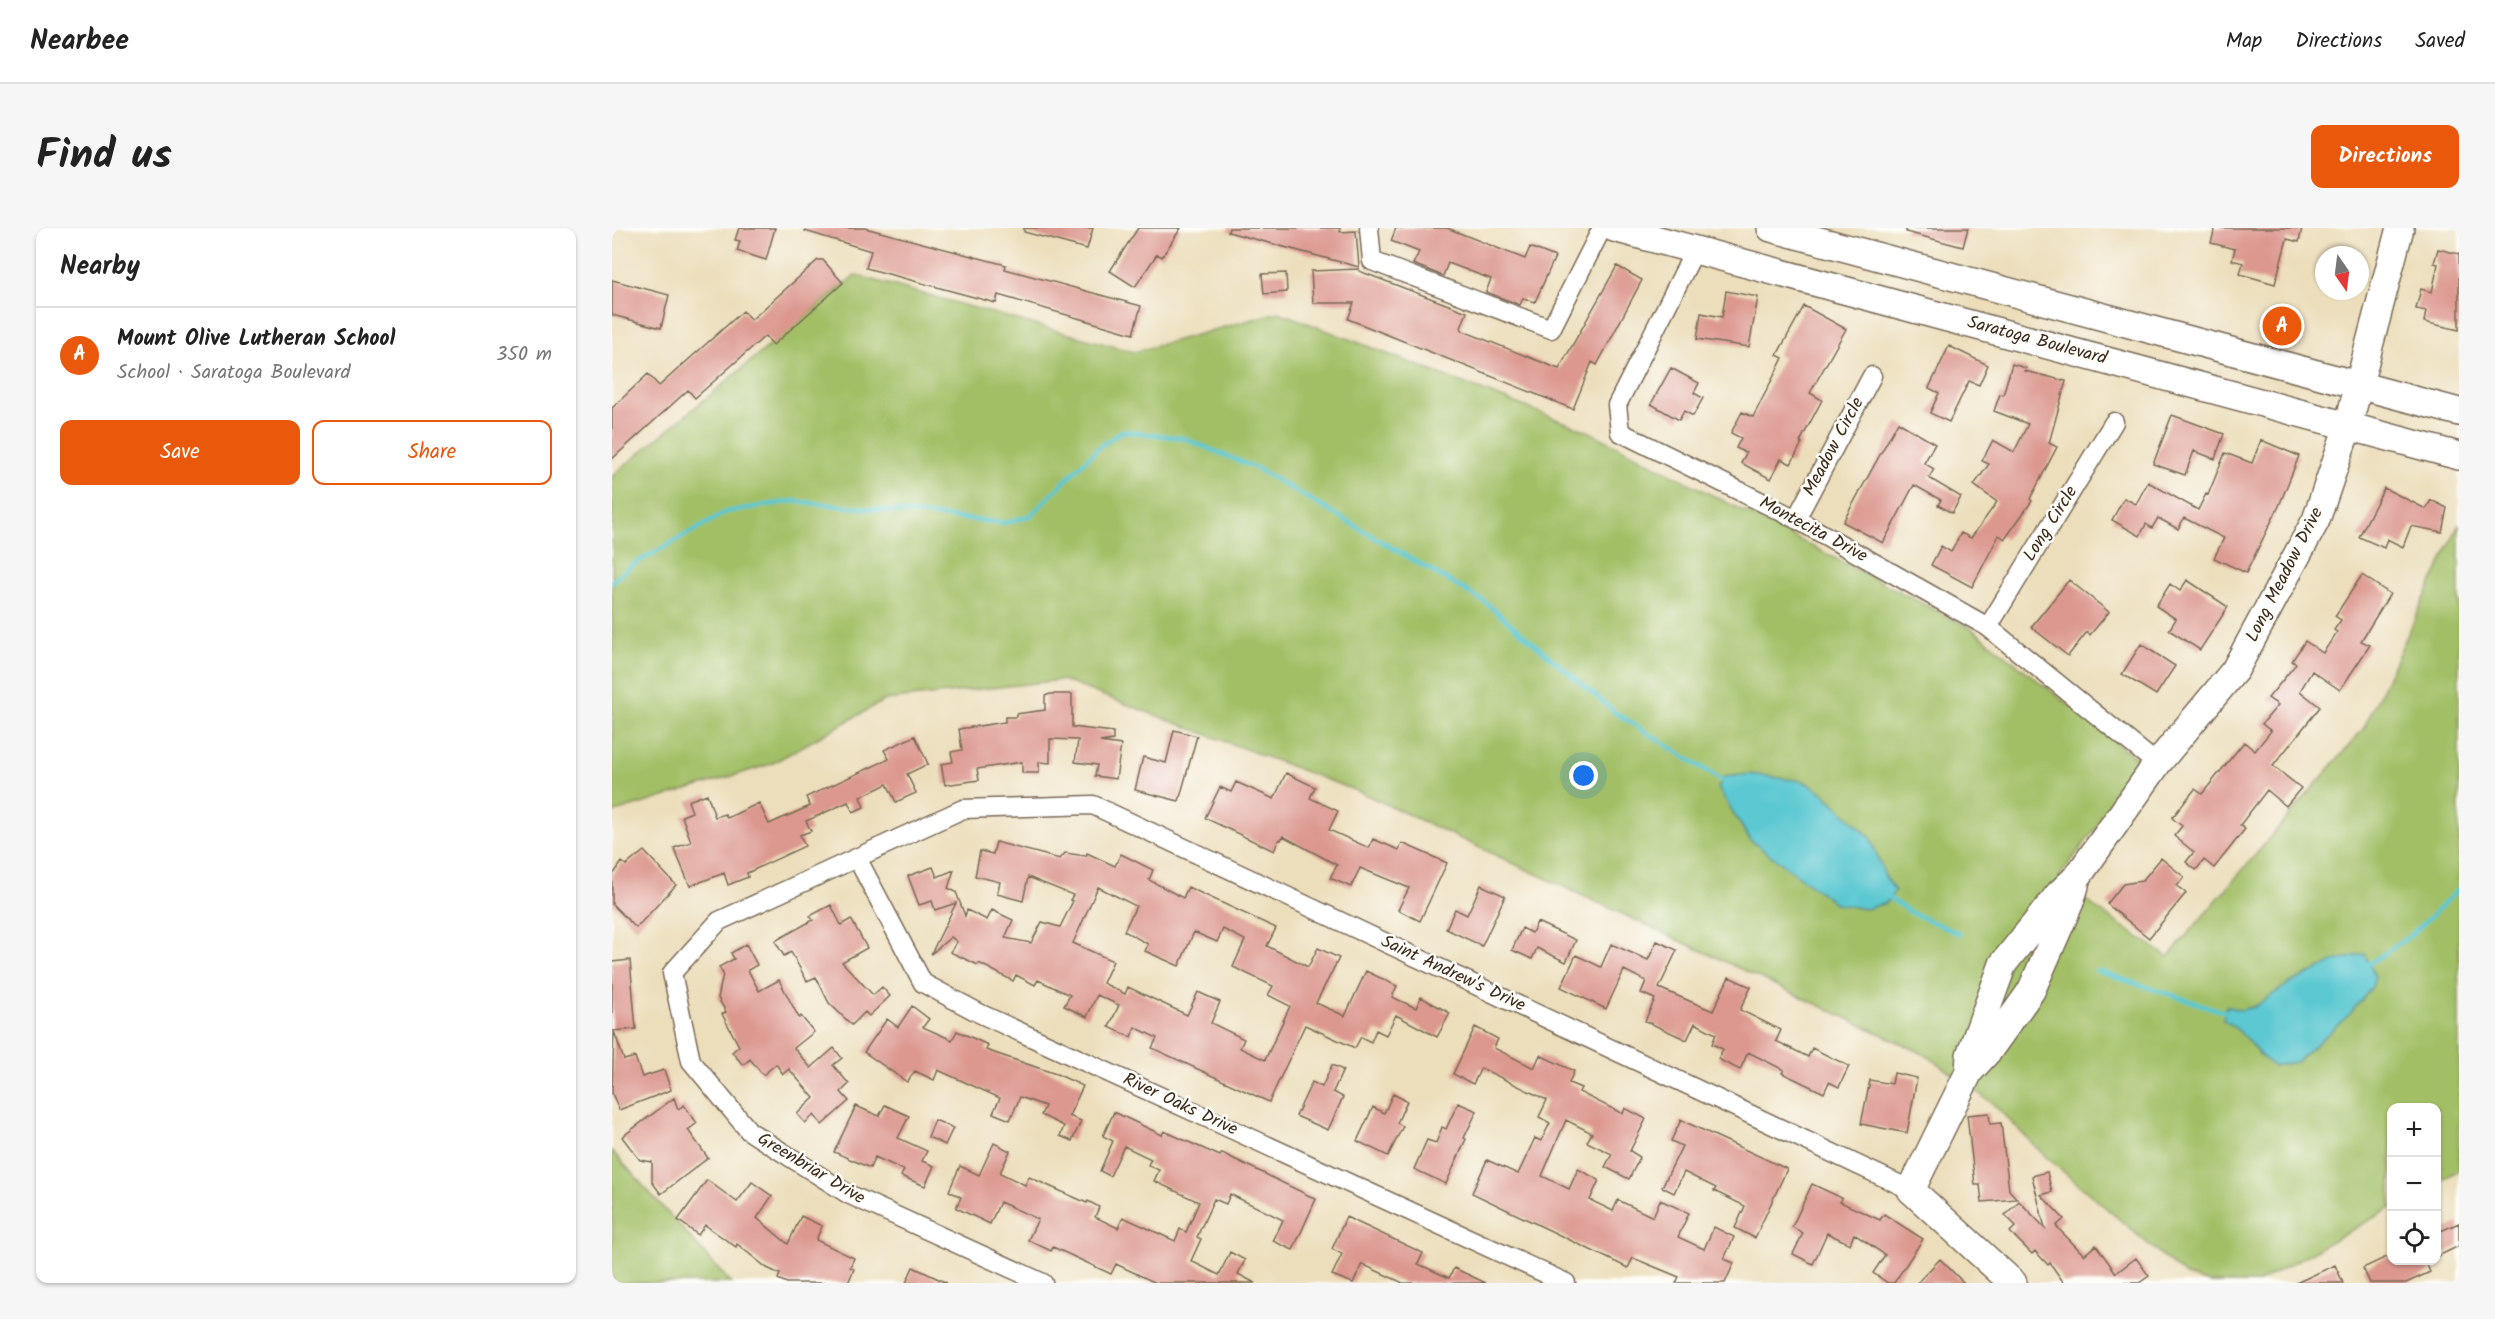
<!DOCTYPE html>
<html lang="en">
<head>
<meta charset="utf-8">
<style>
	:root { --surface:#fff; --page:#f6f6f6; --text:#222; --muted:#767676; --line:#e0e0e0; --accent:#ea580c }
	body { margin:0; font-family:Kalam,sans-serif; background:var(--page); color:var(--text) }
	.controls { position:absolute; right:18px; bottom:18px; display:grid; overflow:hidden; border-radius:12px; box-shadow:0 2px 4px #0004 }
	.controls button { width:54px; height:54px; display:grid; place-items:center; padding:0; border:0; border-bottom:2px solid var(--line); background:var(--surface); color:var(--text); font:30px sans-serif }
	.compass { position:absolute; left:1703px; top:18px; width:54px; height:54px; border-radius:50%; background:var(--surface); box-shadow:0 2px 4px #0004; rotate:166deg }
	.you { position:absolute; left:972px; top:548px; width:21px; height:21px; margin:-15px; border:4px solid #fff; border-radius:50%; background:#1a73e8; box-shadow:0 0 0 9px #1a73e833 }
	.badge { display:grid; place-items:center; width:39px; height:39px; border-radius:50%; background:var(--accent); color:#fff; font-size:20px; font-weight:700 }
	.pin { position:absolute; translate:-50% -50%; border:3px solid #fff; box-shadow:0 2px 6px #0006 }
	.list { margin:0; padding:0; list-style:none }
	h2 { display:flex; justify-content:space-between; align-items:center; height:78px; margin:0; padding:0 24px; font-size:26px }
	h2 small { font-size:20px; font-weight:400; color:var(--muted) }
	.list li { display:grid; grid-template-columns:39px 1fr auto; gap:18px; align-items:center; box-sizing:border-box; height:96px; padding:0 24px; border-top:2px solid var(--line) }
	.list b { display:block; font-size:22px; white-space:nowrap }
	.list p { margin:0; font-size:20px; white-space:nowrap; color:var(--muted) }
	.list em { font-size:20px; font-style:normal; color:var(--muted) }
	.actions { display:flex; gap:12px; padding:18px 24px }
	.actions a { flex:1; padding:14px 0; border:2px solid var(--accent); border-radius:12px; text-align:center; font-size:21px; color:var(--accent) }
	.actions .main { background:var(--accent); color:#fff }
	.icon { flex:none; width:33px; height:33px; fill:none; stroke:currentColor; stroke-width:2; stroke-linecap:round; stroke-linejoin:round }
	.map { position:relative; flex:none; width:1847px; height:1055px; overflow:hidden; border-radius:12px }
	header { display:flex; align-items:center; gap:36px; box-sizing:border-box; height:84px; padding:0 30px; background:var(--surface); border-bottom:2px solid var(--line) }
	header strong { font-size:28px }
	nav { display:flex; gap:33px; margin-inline-start:auto; font-size:21px }
	.intro { display:flex; align-items:center; justify-content:space-between; box-sizing:border-box; height:144px; padding:0 36px }
	h1 { margin:0; font-size:42px }
	.button { padding:15px 27px; border-radius:12px; background:var(--accent); color:#fff; font-size:21px; font-weight:700 }
	main { display:flex; gap:36px; padding:0 36px }
	aside { flex:1; background:var(--surface); border-radius:12px; box-shadow:0 2px 4px #0004 }
	.map>svg:first-child { display:block }
</style>
</head>
<body>
<header>
<strong>Nearbee</strong>
<nav><a>Map</a><a>Directions</a><a>Saved</a></nav>
</header>
<div class="intro"><h1>Find us</h1><a class="button">Directions</a></div>
<main>
<aside>
<h2>Nearby<small></small></h2>
<ul class="list">
<li><span class="badge">A</span><div><b>Mount Olive Lutheran School</b><p>School · Saratoga Boulevard</p></div><em>350 m</em></li>
</ul>
<div class="actions"><a class="main">Save</a><a>Share</a></div>
</aside>
<div class="map">
<svg width="1847" height="1055" viewBox="0 0 1847 1055">
	<rect width="100%" height="100%" fill="#fdfcf7"/>
	<filter id="ink" filterUnits="userSpaceOnUse"><feTurbulence type="fractalNoise" baseFrequency=".0167" numOctaves="2"/><feDisplacementMap in="SourceGraphic" scale="12" xChannelSelector="R" yChannelSelector="G"/><feConvolveMatrix kernelMatrix="1 2 1 2 8 2 1 2 1" color-interpolation-filters="sRGB"/></filter>
	<filter id="wash" filterUnits="userSpaceOnUse"><feTurbulence type="fractalNoise" baseFrequency=".008" numOctaves="4" result="noise"/><feDisplacementMap in="SourceGraphic" scale="24" xChannelSelector="R" yChannelSelector="G"/><feGaussianBlur stdDeviation="1.35" result="paint"/><feColorMatrix in="noise" values="0 0 0 0 0 0 0 0 0 0 0 0 0 0 0 0 0 1.4 0 .05"/><feComposite in="paint" operator="in"/></filter>
	<g filter="url(#wash)">
		<rect width="100%" height="100%" fill="#ecdebb"/>
		<!-- green -->
		<path fill="#a2bf66" stroke="#6e7442" stroke-width="1.5" d="M 243,47 L 522,124 L 667,84 L 978,204 L 1360,401 L 1532,536 L 1447,649 L 1485,681 L 1556,729 L 1752,500 L 1847,296 L 1847,942 L 1825,955 L 1824,880 L 1780,880 L 1779,980 L 1645,1055 L 1598,1055 L 1574,1048 L 1433,928 L 1380,875 L 1314,827 L 750,565 L 450,452 L 273,472 L 159,536 L 0,585 L 0,248 Z
			M 0,923 L 119,1055 L 0,1055 Z"/>
		<!-- water -->
		<path fill="#5bc8d1" stroke="#4b7978" stroke-width="1.5" d="M 1138,546 L 1191,553 L 1210,564 L 1258,609 L 1273,648 L 1283,663 L 1274,675 L 1254,681 L 1224,676 L 1138,612 L 1106,560 L 1112,549 Z
			M 1753,726 L 1763,749 L 1760,759 L 1738,786 L 1684,834 L 1661,838 C 1639,823 1634,803 1611,792 L 1614,778 L 1629,782 L 1642,779 L 1678,755 L 1726,732 Z"/>
		<g fill="none" stroke-linecap="round" stroke-linejoin="round">
			<!-- stream -->
			<path stroke="#5bc8d1" stroke-width="4.5" d="M 0,354 L 19,338 L 114,284 L 180,273 L 393,295 L 418,288 L 487,219 L 510,203 L 571,210 L 644,240 L 873,374 L 1004,485 L 1114,555
				M 1273,667 L 1298,684 L 1348,706
				M 1754,738 L 1798,708 L 1847,661
				M 1485,743 L 1616,785"/>
		</g>
		<g id="blocks">
			<!-- building -->
			<path fill="#dc988f" fill-rule="evenodd" d="M 127,0 L 163,0 L 154,32 L 125,23 L 128,13 L 123,12 Z
				M 194,0 L 253,0 L 394,37 L 393,41 L 529,78 L 521,106 L 386,67 L 384,75 L 254,40 L 259,23 L 193,3 Z
				M 412,0 L 481,0 L 475,21 L 412,4 Z
				M 526,0 L 569,0 L 550,29 L 545,26 L 523,59 L 498,43 Z
				M 617,0 L 728,0 L 728,4 L 744,3 L 747,39 L 616,4 Z
				M 784,0 L 835,0 L 913,31 L 918,19 L 943,29 L 923,74 L 911,70 L 908,77 L 874,64 L 879,51 L 836,35 L 831,48 L 801,36 L 807,24 L 779,13 Z
				M 1294,0 L 1356,0 L 1351,19 L 1294,4 Z
				M 1603,0 L 1690,0 L 1687,14 L 1675,11 L 1663,56 L 1628,46 L 1631,35 L 1620,32 L 1623,21 L 1599,15 Z
				M 1826,21 L 1847,26 L 1847,102 L 1812,94 L 1814,83 L 1804,81 L 1809,61 L 1820,64 L 1826,36 L 1822,35 Z
				M 206,32 L 211,32 L 231,55 L 161,117 L 153,108 L 83,170 L 76,162 L 0,231 L 0,180 L 36,146 L 47,158 L 131,83 L 139,92 Z
				M 1005,38 L 1030,52 L 985,137 L 980,134 L 961,181 L 736,91 L 742,75 L 701,75 L 699,43 L 747,41 L 747,43 L 855,84 L 849,100 L 851,103 L 947,141 Z
				M 674,45 L 675,64 L 652,66 L 650,46 Z
				M 0,52 L 57,67 L 49,100 L 0,87 Z
				M 1114,63 L 1146,69 L 1137,119 L 1085,111 L 1089,85 L 1110,89 Z
				M 1192,78 L 1234,101 L 1198,165 L 1210,172 L 1188,214 L 1190,215 L 1179,236 L 1169,231 L 1159,251 L 1129,235 L 1134,225 L 1124,220 L 1129,210 L 1119,205 L 1130,184 L 1141,189 L 1171,130 L 1165,127 Z
				M 1337,118 L 1376,137 L 1367,157 L 1357,153 L 1337,194 L 1318,185 L 1327,165 L 1317,160 Z
				M 1400,136 L 1414,140 L 1413,143 L 1454,153 L 1437,215 L 1445,219 L 1418,271 L 1420,273 L 1393,311 L 1387,307 L 1360,359 L 1319,337 L 1329,318 L 1339,324 L 1349,305 L 1359,310 L 1385,274 L 1362,257 L 1377,236 L 1370,233 L 1381,212 L 1402,224 L 1416,196 L 1382,183 L 1388,166 L 1391,167 Z
				M 1059,140 L 1087,155 L 1082,165 L 1091,170 L 1081,188 L 1072,183 L 1067,192 L 1039,176 Z
				M 1560,187 L 1612,206 L 1603,231 L 1582,223 L 1573,247 L 1541,236 Z
				M 1286,194 L 1323,216 L 1312,235 L 1322,241 L 1317,250 L 1349,269 L 1340,285 L 1326,277 L 1329,272 L 1302,257 L 1271,315 L 1231,294 Z
				M 1649,212 L 1687,228 L 1667,278 L 1634,345 L 1602,330 L 1612,310 L 1572,290 L 1566,301 L 1546,290 L 1540,300 L 1534,296 L 1528,308 L 1500,292 L 1512,270 L 1524,276 L 1536,254 L 1586,282 L 1594,266 L 1596,267 L 1613,225 L 1640,235 Z
				M 1772,260 L 1814,281 L 1819,272 L 1835,280 L 1830,304 L 1799,298 L 1791,319 L 1775,311 L 1772,320 L 1747,309 Z
				M 1750,347 L 1778,366 L 1749,413 L 1758,417 L 1728,462 L 1700,443 L 1688,463 L 1708,479 L 1661,538 L 1689,560 L 1674,578 L 1655,562 L 1628,597 L 1633,601 L 1602,640 L 1592,632 L 1584,642 L 1574,634 L 1582,624 L 1562,608 L 1570,598 L 1560,590 L 1583,561 L 1590,566 L 1632,514 L 1643,523 L 1659,503 L 1650,496 L 1666,477 L 1656,470 L 1684,436 L 1680,433 L 1693,413 L 1711,425 L 1725,404 L 1722,402 L 1729,392 L 1723,388 Z
				M 1457,352 L 1497,384 L 1478,407 L 1475,404 L 1456,428 L 1419,399 Z
				M 1575,352 L 1616,379 L 1588,422 L 1557,402 L 1564,391 L 1544,378 L 1558,356 L 1568,363 Z
				M 1529,416 L 1563,438 L 1544,467 L 1510,446 Z
				M 438,466 L 460,466 L 460,499 L 501,504 L 501,512 L 488,514 L 509,517 L 504,551 L 483,548 L 485,537 L 463,534 L 466,512 L 438,511 L 438,535 L 427,534 L 427,545 L 410,545 L 410,534 L 365,541 L 367,552 L 333,557 L 329,536 L 341,534 L 339,524 L 350,522 L 347,501 L 393,494 L 393,489 L 404,489 L 404,486 L 433,482 L 433,468 Z
				M 562,502 L 585,508 L 567,573 L 523,562 L 531,529 L 554,535 Z
				M 303,508 L 316,536 L 295,546 L 304,565 L 284,574 L 275,556 L 248,569 L 252,579 L 241,584 L 236,574 L 194,593 L 199,603 L 188,607 L 193,618 L 135,645 L 136,649 L 116,657 L 112,645 L 78,658 L 62,620 L 79,614 L 70,588 L 80,584 L 76,573 L 95,566 L 103,589 L 113,586 L 115,590 L 147,575 L 157,596 L 198,578 L 194,569 L 277,531 L 272,522 Z
				M 674,545 L 703,559 L 698,570 L 726,583 L 717,602 L 757,620 L 761,611 L 787,622 L 790,615 L 835,635 L 808,693 L 786,682 L 797,660 L 748,640 L 739,659 L 718,650 L 725,637 L 671,608 L 669,612 L 667,611 L 662,623 L 593,590 L 608,559 L 619,564 L 624,554 L 662,571 Z
				M 384,614 L 448,631 L 453,625 L 474,628 L 475,625 L 503,638 L 509,626 L 541,642 L 537,652 L 571,670 L 576,659 L 664,700 L 655,718 L 696,739 L 706,720 L 727,730 L 704,775 L 733,788 L 754,743 L 785,758 L 780,769 L 804,780 L 809,769 L 838,785 L 825,809 L 784,787 L 774,807 L 764,802 L 759,814 L 749,809 L 743,820 L 693,797 L 657,874 L 540,820 L 545,810 L 523,799 L 519,809 L 497,799 L 507,777 L 485,767 L 475,789 L 452,778 L 458,767 L 426,752 L 423,757 L 404,747 L 401,753 L 367,735 L 366,737 L 338,724 L 345,714 L 339,709 L 319,726 L 344,675 L 323,682 L 320,673 L 307,677 L 296,648 L 321,639 L 325,649 L 342,642 L 336,660 L 344,664 L 353,688 L 355,682 L 375,692 L 380,682 L 401,692 L 393,710 L 419,715 L 430,694 L 448,699 L 461,673 L 458,672 L 461,667 L 416,649 L 411,673 L 385,666 L 388,654 L 363,648 L 368,623 L 381,626 ZM 486,659 L 524,678 L 512,703 L 536,716 L 533,723 L 567,738 L 582,704 L 605,714 L 611,701 L 633,712 L 621,739 L 661,758 L 656,767 L 678,778 L 653,832 L 628,820 L 632,811 L 599,795 L 608,774 L 586,764 L 575,787 L 516,759 L 513,766 L 491,755 L 501,733 L 461,715 Z
				M 32,623 L 64,657 L 24,700 L 0,676 L 0,648 L 10,634 L 14,637 Z
				M 1549,630 L 1572,649 L 1565,658 L 1574,665 L 1537,710 L 1495,676 L 1511,656 L 1530,653 Z
				M 869,657 L 893,668 L 870,718 L 834,701 L 843,681 L 855,687 Z
				M 219,677 L 229,697 L 239,691 L 255,720 L 230,734 L 261,767 L 270,759 L 278,768 L 257,788 L 253,784 L 240,797 L 217,775 L 204,749 L 195,753 L 179,724 L 172,728 L 163,713 L 201,692 L 198,688 Z
				M 925,694 L 964,712 L 954,734 L 925,720 L 920,731 L 900,722 L 910,700 L 920,705 Z
				M 1045,713 L 1065,722 L 1047,760 L 1101,783 L 1117,749 L 1139,759 L 1128,782 L 1169,802 L 1164,813 L 1196,829 L 1200,820 L 1237,838 L 1227,859 L 1217,854 L 1212,865 L 1170,845 L 1172,842 L 1136,824 L 1128,842 L 1106,831 L 1111,821 L 1100,816 L 1104,806 L 1083,795 L 1075,812 L 1033,793 L 1043,771 L 1029,765 L 1034,753 L 1012,742 L 994,781 L 949,759 L 964,727 L 989,739 L 999,716 L 1036,732 Z
				M 134,716 L 145,737 L 136,742 L 147,763 L 167,752 L 187,790 L 189,788 L 202,804 L 182,820 L 199,840 L 222,820 L 230,830 L 221,837 L 237,856 L 229,864 L 237,873 L 210,897 L 202,887 L 193,895 L 185,886 L 202,870 L 177,841 L 171,846 L 164,836 L 151,847 L 138,831 L 131,837 L 120,824 L 127,818 L 110,786 L 114,784 L 106,770 L 111,746 L 107,739 L 122,731 L 119,725 Z
				M 18,732 L 24,801 L 0,803 L 0,734 Z
				M 300,778 L 317,791 L 311,799 L 340,812 L 345,803 L 376,817 L 374,822 L 447,847 L 471,858 L 457,888 L 469,893 L 460,913 L 448,908 L 452,898 L 429,887 L 433,878 L 408,869 L 398,892 L 381,885 L 388,870 L 326,842 L 322,852 L 303,843 L 295,854 L 252,824 L 275,791 L 286,799 Z
				M 863,799 L 886,811 L 882,820 L 922,840 L 928,827 L 962,843 L 957,855 L 969,860 L 967,864 L 1011,886 L 1013,880 L 1034,891 L 1018,923 L 1028,929 L 1017,951 L 993,939 L 1000,926 L 975,914 L 980,905 L 954,892 L 930,948 L 957,961 L 966,941 L 987,952 L 978,972 L 1001,983 L 1006,972 L 1041,989 L 1048,972 L 1077,985 L 1066,1009 L 1092,1021 L 1102,999 L 1122,1009 L 1112,1031 L 1122,1035 L 1113,1055 L 1064,1055 L 1067,1049 L 1021,1030 L 1016,1040 L 860,965 L 875,932 L 906,946 L 923,910 L 929,913 L 938,895 L 927,889 L 935,872 L 869,840 L 861,856 L 841,846 Z
				M 2,803 L 12,832 L 23,829 L 30,849 L 52,842 L 59,862 L 7,882 L 0,865 Z
				M 720,837 L 731,842 L 721,864 L 731,869 L 716,902 L 684,888 L 700,854 L 710,859 Z
				M 1282,845 L 1305,850 L 1295,905 L 1249,896 L 1258,852 L 1280,856 Z
				M 781,866 L 795,873 L 785,895 L 791,898 L 776,928 L 745,913 L 761,879 L 772,885 Z
				M 62,870 L 66,881 L 72,877 L 85,895 L 76,902 L 96,930 L 49,966 L 40,954 L 40,934 L 28,932 L 10,909 Z
				M 846,875 L 865,883 L 852,910 L 854,911 L 834,956 L 802,941 L 815,912 L 824,915 L 830,899 L 834,901 Z
				M 273,877 L 297,888 L 286,910 L 315,923 L 310,933 L 322,938 L 313,958 L 289,948 L 292,942 L 263,929 L 258,940 L 222,924 L 244,878 L 267,888 Z
				M 502,884 L 550,907 L 552,903 L 608,928 L 610,925 L 704,971 L 681,1022 L 661,1013 L 671,992 L 618,966 L 614,976 L 602,971 L 585,1009 L 589,1011 L 579,1033 L 607,1047 L 618,1024 L 633,1032 L 626,1046 L 643,1055 L 544,1055 L 504,1036 L 499,1046 L 441,1019 L 439,1023 L 416,1012 L 426,991 L 388,974 L 378,996 L 344,980 L 349,969 L 337,963 L 348,938 L 367,947 L 382,915 L 398,923 L 388,945 L 413,957 L 417,949 L 475,975 L 476,973 L 487,979 L 483,989 L 506,1000 L 511,989 L 563,1013 L 568,1001 L 574,1004 L 587,974 L 542,953 L 547,942 L 536,937 L 539,931 L 512,918 L 498,948 L 488,943 L 501,913 L 491,908 Z
				M 1377,885 L 1378,896 L 1389,895 L 1397,962 L 1405,971 L 1370,974 L 1368,957 L 1363,957 L 1355,887 Z
				M 323,892 L 341,900 L 333,917 L 316,909 Z
				M 1069,892 L 1175,941 L 1143,1010 L 1123,1000 L 1133,978 L 1102,963 L 1104,960 L 1072,944 L 1062,965 L 1050,959 L 1070,918 L 1059,913 Z
				M 1435,944 L 1440,964 L 1429,967 L 1452,991 L 1444,998 L 1472,1027 L 1484,1017 L 1504,1045 L 1524,1030 L 1537,1048 L 1527,1055 L 1452,1055 L 1438,1035 L 1436,1037 L 1423,1023 L 1420,1026 L 1398,1004 L 1404,998 L 1393,987 L 1407,973 L 1433,1000 L 1420,948 Z
				M 95,952 L 125,974 L 140,954 L 160,968 L 145,990 L 176,1016 L 189,988 L 210,998 L 204,1012 L 242,1030 L 238,1039 L 242,1041 L 236,1055 L 175,1055 L 166,1051 L 168,1046 L 155,1040 L 125,1016 L 124,1019 L 93,997 L 86,1007 L 66,992 Z
				M 1200,956 L 1230,970 L 1228,974 L 1268,992 L 1272,986 L 1311,1011 L 1282,1055 L 1276,1055 L 1261,1045 L 1273,1027 L 1242,1006 L 1238,1016 L 1215,1005 L 1201,1036 L 1181,1026 L 1191,1005 L 1180,999 Z
				M 734,989 L 811,1025 L 806,1036 L 837,1050 L 842,1040 L 874,1055 L 791,1055 L 750,1036 L 741,1055 L 720,1047 L 730,1026 L 720,1021 Z
				M 1847,995 L 1847,1018 L 1824,1029 L 1824,1005 Z
				M 1779,1027 L 1779,1032 L 1813,1032 L 1818,1044 L 1794,1055 L 1758,1055 L 1751,1040 Z
				M 1328,1031 L 1352,1055 L 1305,1055 Z
				M 1723,1037 L 1731,1055 L 1684,1055 Z
				M 301,1039 L 335,1055 L 294,1055 Z"/>
		</g>
	</g>
	<g filter="url(#ink)">
		<use href="#blocks" fill-opacity="0" stroke="#796955" stroke-width="1.5"/>
		<g fill="none" stroke-linecap="round" stroke-linejoin="round">
			<defs>
				<path id="street" d="M 757,0 L 760,33 L 939,101 L 990,0
					M 1083,22 L 1005,177 L 1008,204 L 1184,291 L 1376,399 L 1545,536
					M 1184,291 L 1260,148
					M 1376,399 L 1502,194
					M 245,630 L 311,755 L 369,786 L 954,1055
					M 431,1055 L 236,966 L 137,903 L 79,833 L 60,745 L 107,693 L 351,581 L 481,577 L 1299,962"/>
				<path id="secondary" d="M 1002,0 L 1847,228
					M 1159,0 L 1847,184
					M 1357,844 L 1358,827 L 1391,736 L 1447,666 L 1466,648 L 1545,536 L 1623,442 L 1704,292 L 1736,198 L 1788,0
					M 1401,1055 L 1299,962 L 1357,844 L 1377,822 L 1419,763 L 1458,674 L 1463,658"/>
			</defs>
			<!-- street casing -->
			<use href="#street" stroke="#796955" stroke-width="21"/>
			<!-- secondary casing -->
			<use href="#secondary" stroke="#796955" stroke-width="30"/>
			<!-- street -->
			<use href="#street" stroke="#fff" stroke-width="18"/>
			<!-- secondary -->
			<use href="#secondary" stroke="#fff" stroke-width="27"/>
		</g>
	</g>
	<g text-anchor="middle" dominant-baseline="central" stroke-width="5" stroke-linejoin="round" paint-order="stroke">
		<!-- street labels -->
		<g font-size="18" fill="#3b2a1e" stroke="#fdfcf7">
			<text transform="translate(1425 113) rotate(15)">Saratoga Boulevard</text>
			<text transform="translate(1222 219) rotate(-62)">Meadow Circle</text>
			<text transform="translate(1439 296) rotate(-58)">Long Circle</text>
			<text transform="translate(1201 302) rotate(28)">Montecita Drive</text>
			<text transform="translate(1673 347) rotate(-63)">Long Meadow Drive</text>
			<text transform="translate(841 746) rotate(25)">Saint Andrew's Drive</text>
			<text transform="translate(568 877) rotate(25)">River Oaks Drive</text>
			<text transform="translate(199 941) rotate(31)">Greenbriar Drive</text>
		</g>
	</g>
</svg>
<div class="controls">
<button>+</button>
<button>−</button>
<button><svg class="icon" aria-label="locate" viewBox="0 0 24 24"><circle cx="12" cy="12" r="6"/><path d="M12 2v4M12 18v4M2 12h4M18 12h4"/></svg></button>
</div>
<svg class="compass" viewBox="-18 -18 36 36"><path d="M0-13l5 13h-10z" fill="#e53935"/><path d="M0 13l5-13h-10z" fill="#767676"/></svg>
<div class="you"></div>
<div class="pin badge" style="left:1670px;top:98px">A</div>
</div>
</main>
</body>
</html>
